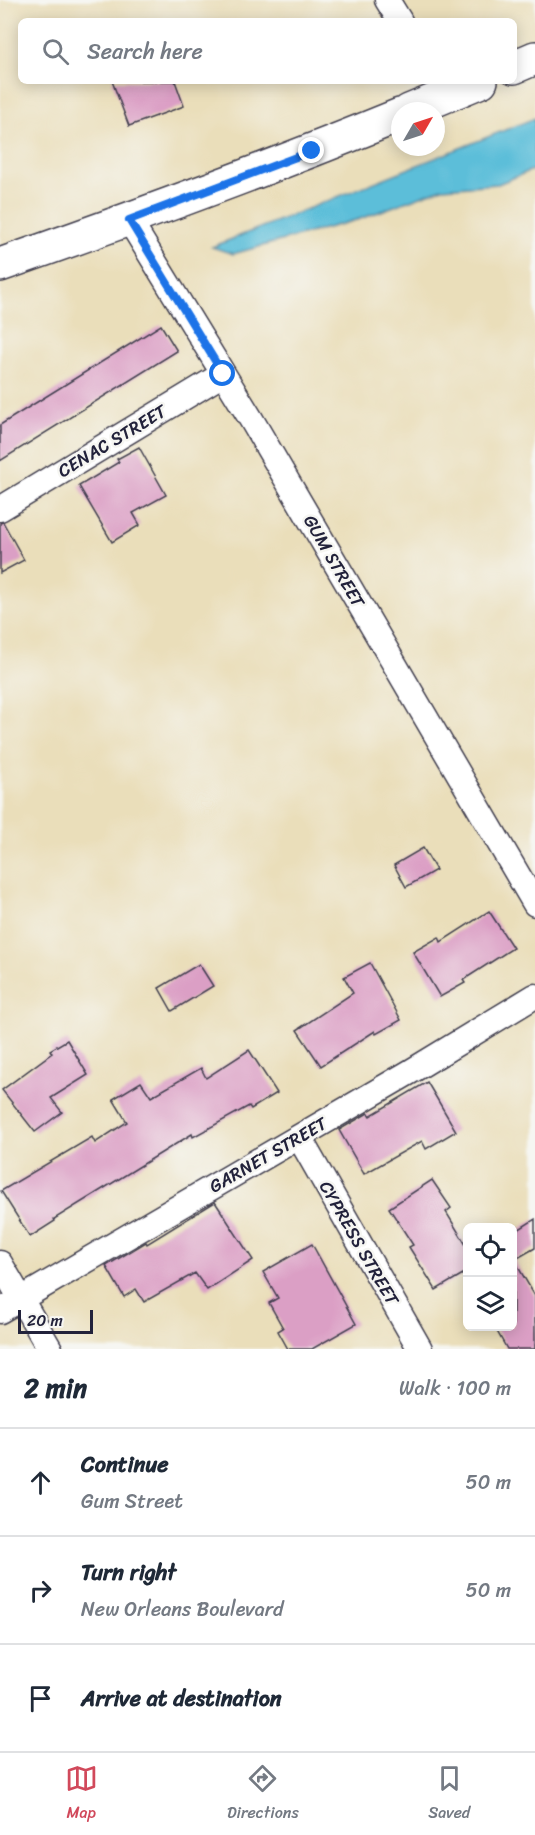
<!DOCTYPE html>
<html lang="en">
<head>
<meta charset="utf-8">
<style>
	:root { --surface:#fff; --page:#f2f2f3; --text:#1f2937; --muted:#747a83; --line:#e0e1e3; --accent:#d1495b }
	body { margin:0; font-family:Sriracha,sans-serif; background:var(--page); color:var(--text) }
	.controls { position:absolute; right:18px; bottom:18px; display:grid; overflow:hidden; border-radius:9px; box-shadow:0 3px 15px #0003 }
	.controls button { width:54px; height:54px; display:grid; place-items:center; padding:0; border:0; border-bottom:2px solid var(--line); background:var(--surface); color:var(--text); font:30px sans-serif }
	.compass { position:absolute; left:391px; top:102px; width:54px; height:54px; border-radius:50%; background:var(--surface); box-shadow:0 3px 15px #0003; rotate:51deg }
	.scale { position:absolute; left:18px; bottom:15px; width:75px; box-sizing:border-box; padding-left:6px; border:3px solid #22223b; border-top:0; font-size:16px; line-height:21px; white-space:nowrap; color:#22223b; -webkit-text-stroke:4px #f6f6f2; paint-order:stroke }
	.stop { position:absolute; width:18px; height:18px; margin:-14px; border:4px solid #1a73e8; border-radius:50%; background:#fff }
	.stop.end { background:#1a73e8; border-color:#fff; box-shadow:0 2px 6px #0008 }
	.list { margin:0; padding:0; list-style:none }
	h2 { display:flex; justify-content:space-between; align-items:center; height:78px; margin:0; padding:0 24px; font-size:26px }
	h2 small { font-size:20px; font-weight:400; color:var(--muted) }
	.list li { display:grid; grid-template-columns:39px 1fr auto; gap:18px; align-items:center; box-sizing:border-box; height:108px; padding:0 24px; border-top:2px solid var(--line) }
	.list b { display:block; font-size:22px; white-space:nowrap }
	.list p { margin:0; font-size:20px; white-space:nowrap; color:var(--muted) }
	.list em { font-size:20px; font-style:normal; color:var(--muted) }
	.icon { flex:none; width:33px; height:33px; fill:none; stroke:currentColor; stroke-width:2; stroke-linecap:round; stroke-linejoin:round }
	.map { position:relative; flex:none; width:535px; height:1349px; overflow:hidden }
	.search { position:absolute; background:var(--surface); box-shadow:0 3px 15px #0003; left:18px; right:18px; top:18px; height:66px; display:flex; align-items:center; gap:15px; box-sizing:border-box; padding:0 21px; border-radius:9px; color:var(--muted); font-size:22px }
	.sheet { height:402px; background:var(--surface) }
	nav { display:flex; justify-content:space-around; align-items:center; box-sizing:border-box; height:84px; border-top:2px solid var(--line); background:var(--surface); font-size:16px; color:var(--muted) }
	nav a { display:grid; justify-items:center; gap:3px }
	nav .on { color:var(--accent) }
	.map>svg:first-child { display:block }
</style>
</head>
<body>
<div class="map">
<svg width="535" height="1349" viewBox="0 0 535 1349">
	<rect width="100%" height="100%" fill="#f6f6f2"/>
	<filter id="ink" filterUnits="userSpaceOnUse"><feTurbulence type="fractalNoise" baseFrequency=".0167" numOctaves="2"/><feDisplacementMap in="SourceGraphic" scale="12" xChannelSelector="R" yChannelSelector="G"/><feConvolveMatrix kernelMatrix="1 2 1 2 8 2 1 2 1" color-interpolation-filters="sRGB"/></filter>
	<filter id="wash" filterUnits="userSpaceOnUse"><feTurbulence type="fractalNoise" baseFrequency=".008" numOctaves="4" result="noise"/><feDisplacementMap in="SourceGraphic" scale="24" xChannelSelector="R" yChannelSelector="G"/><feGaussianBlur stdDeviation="1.35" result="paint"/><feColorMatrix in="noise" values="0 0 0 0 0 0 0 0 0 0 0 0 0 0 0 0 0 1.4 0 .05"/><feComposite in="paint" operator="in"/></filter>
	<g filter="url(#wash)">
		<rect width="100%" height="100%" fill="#eadeba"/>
		<!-- water -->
		<path fill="#5bbed9" stroke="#3e708a" stroke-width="1.5" d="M 535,118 L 535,169 L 498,184 L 442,188 L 360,219 L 233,254 L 212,247 Z"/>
		<g id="blocks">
			<!-- building -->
			<path fill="#db9fc5" d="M 112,81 L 175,81 L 184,106 L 129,126 Z
				M 161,325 L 177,351 L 0,461 L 0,425 Z
				M 139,447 L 166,495 L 133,513 L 140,525 L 112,542 L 79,486 L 119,462 L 117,459 Z
				M 3,522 L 24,560 L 0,573 L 0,523 Z
				M 423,848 L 436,870 L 406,887 L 394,865 Z
				M 489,911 L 513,948 L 463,980 L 465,983 L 440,997 L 413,952 L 439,937 L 441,942 Z
				M 370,963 L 401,1020 L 376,1034 L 375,1031 L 321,1066 L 297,1030 L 353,993 L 344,977 Z
				M 199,964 L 213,986 L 172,1011 L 159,988 Z
				M 67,1040 L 88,1075 L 51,1098 L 62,1112 L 35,1132 L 2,1090 L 52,1053 L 50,1050 Z
				M 249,1050 L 277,1093 L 251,1109 L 249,1106 L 193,1137 L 192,1134 L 54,1219 L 55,1221 L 30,1237 L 1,1191 L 92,1137 L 95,1143 L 127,1122 L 113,1099 L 141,1082 L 151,1097 L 201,1068 L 206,1078 Z
				M 427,1082 L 456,1131 L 426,1149 L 422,1141 L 364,1174 L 339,1130 L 368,1113 L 370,1116 Z
				M 432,1180 L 451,1208 L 446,1212 L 468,1248 L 468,1271 L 436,1290 L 409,1247 L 413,1245 L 389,1208 Z
				M 215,1202 L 253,1260 L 207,1290 L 195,1273 L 144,1302 L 136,1289 L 124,1297 L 106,1266 L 146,1242 L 147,1244 Z
				M 535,1219 L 535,1248 L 514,1260 L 535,1296 L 535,1349 L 507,1349 L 494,1326 L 513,1326 L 513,1233 Z
				M 312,1244 L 356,1324 L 312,1349 L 288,1349 L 278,1331 L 283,1328 L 269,1303 L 278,1298 L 263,1272 Z"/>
		</g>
	</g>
	<g filter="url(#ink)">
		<use href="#blocks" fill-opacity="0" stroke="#403e4e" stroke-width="1.5"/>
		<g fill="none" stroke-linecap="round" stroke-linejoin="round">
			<defs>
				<path id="street" d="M 387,0 L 400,21
					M 129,220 L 251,419 L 535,904
					M 0,509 L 223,374
					M 299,1137 L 420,1349
					M 0,1263 L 50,1349
					M 0,1311 L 410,1072 L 535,996"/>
				<path id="primary" d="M 514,67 L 535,58
					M 409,111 L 481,81
					M 0,265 C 134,218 268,169 400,115"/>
			</defs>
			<!-- street casing -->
			<use href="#street" stroke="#403e4e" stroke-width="27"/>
			<!-- primary casing -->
			<use href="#primary" stroke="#403e4e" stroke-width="36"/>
			<!-- street -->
			<use href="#street" stroke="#fff" stroke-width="24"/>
			<!-- primary -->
			<use href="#primary" stroke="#fff" stroke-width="33"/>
		</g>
	</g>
	<g fill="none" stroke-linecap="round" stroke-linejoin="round" filter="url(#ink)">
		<!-- route -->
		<path stroke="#1a73e8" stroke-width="8" d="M 223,374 L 129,220 L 312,151"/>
	</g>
	<g text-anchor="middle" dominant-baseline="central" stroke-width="5" stroke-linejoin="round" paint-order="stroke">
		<!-- street labels -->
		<g font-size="18" fill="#22223b" stroke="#f6f6f2">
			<text transform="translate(112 441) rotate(-31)">CENAC STREET</text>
			<text transform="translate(334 561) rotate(60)">GUM STREET</text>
			<text transform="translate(268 1155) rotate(-30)">GARNET STREET</text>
			<text transform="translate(359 1243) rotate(60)">CYPRESS STREET</text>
		</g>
	</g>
</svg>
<div class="controls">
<button><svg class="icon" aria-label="locate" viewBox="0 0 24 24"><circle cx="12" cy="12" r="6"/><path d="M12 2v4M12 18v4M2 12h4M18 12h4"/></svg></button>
<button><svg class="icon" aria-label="layers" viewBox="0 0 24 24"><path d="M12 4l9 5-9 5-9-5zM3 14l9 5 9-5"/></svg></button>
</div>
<svg class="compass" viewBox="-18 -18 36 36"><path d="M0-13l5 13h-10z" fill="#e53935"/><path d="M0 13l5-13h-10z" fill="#747a83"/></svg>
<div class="scale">20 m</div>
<div class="stop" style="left:223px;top:374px"></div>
<div class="stop end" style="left:312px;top:151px"></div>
<div class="search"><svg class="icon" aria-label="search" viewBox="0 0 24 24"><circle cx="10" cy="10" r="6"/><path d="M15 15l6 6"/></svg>Search here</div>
</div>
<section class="sheet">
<h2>2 min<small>Walk · 100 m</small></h2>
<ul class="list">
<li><svg class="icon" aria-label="ahead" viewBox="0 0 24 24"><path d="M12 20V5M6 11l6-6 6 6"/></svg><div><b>Continue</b><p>Gum Street</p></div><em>50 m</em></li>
<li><svg class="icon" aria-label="right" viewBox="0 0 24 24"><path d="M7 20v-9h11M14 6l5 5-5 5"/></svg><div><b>Turn right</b><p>New Orleans Boulevard</p></div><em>50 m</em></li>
<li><svg class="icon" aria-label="arrive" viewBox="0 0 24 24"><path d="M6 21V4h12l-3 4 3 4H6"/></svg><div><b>Arrive at destination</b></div></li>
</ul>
</section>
<nav>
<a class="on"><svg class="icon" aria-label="map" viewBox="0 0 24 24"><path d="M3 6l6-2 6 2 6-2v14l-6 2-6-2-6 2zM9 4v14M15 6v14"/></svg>Map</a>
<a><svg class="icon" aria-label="directions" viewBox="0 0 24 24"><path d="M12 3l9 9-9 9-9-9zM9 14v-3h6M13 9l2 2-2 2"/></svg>Directions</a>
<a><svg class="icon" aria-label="saved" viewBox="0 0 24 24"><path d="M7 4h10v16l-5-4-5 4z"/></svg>Saved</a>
</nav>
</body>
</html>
